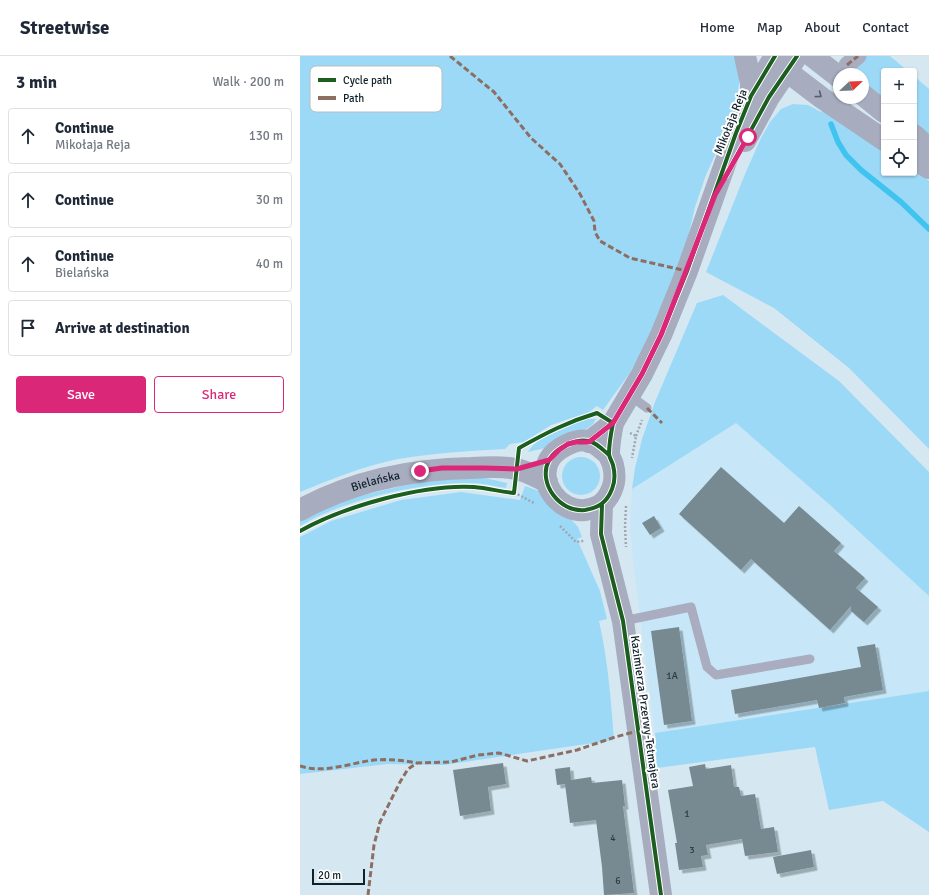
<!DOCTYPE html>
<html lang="en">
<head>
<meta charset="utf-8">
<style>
	:root { --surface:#fff; --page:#f6f6f7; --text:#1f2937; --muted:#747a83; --line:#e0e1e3; --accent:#db2777 }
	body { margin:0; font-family:Signika,sans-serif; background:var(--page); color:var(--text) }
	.controls { position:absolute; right:12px; top:12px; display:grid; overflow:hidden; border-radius:4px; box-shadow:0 1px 3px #0004 }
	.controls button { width:36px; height:36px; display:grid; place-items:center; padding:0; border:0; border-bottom:1px solid var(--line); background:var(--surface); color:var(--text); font:20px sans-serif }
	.compass { position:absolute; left:533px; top:12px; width:36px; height:36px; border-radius:50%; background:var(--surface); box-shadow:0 1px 3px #0004; rotate:67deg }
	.scale { position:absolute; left:12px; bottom:10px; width:53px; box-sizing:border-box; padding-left:4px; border:2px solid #11222b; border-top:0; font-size:11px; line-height:14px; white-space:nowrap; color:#11222b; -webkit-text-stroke:3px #fff; paint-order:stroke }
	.stop { position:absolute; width:12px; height:12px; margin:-9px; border:3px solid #db2777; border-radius:50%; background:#fff }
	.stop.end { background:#db2777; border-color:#fff; box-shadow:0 1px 4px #0008 }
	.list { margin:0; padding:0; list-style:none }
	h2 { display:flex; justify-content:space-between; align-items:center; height:52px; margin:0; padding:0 16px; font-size:17px }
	h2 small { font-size:13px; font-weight:400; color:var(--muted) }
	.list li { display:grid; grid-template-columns:26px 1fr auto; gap:12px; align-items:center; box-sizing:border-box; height:56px; margin:0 8px 8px; padding:0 8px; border:1px solid var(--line); border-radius:4px }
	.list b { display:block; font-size:15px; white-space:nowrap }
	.list p { margin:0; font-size:13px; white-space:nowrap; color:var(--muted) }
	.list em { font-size:13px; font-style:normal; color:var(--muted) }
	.actions { display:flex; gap:8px; padding:12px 16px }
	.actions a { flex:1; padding:9px 0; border:1px solid var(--accent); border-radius:4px; text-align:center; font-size:14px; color:var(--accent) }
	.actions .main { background:var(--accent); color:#fff }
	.icon { flex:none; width:22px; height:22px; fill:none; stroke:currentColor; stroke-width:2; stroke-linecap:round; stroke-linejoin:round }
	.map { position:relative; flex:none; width:629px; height:839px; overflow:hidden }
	header { display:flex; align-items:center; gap:24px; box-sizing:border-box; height:56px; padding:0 20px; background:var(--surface); border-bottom:1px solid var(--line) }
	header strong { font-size:19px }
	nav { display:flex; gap:22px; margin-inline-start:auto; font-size:14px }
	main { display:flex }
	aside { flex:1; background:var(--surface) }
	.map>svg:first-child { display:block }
</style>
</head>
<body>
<header>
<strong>Streetwise</strong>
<nav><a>Home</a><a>Map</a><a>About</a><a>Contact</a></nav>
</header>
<main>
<aside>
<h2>3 min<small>Walk · 200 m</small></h2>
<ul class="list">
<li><svg class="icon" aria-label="ahead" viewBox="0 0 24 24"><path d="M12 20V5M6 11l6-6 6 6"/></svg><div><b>Continue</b><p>Mikołaja Reja</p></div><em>130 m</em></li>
<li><svg class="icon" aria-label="ahead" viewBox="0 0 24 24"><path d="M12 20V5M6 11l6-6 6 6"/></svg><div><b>Continue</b></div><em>30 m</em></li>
<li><svg class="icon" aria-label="ahead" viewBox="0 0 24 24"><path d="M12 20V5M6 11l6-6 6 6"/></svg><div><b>Continue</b><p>Bielańska</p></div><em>40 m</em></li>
<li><svg class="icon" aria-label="arrive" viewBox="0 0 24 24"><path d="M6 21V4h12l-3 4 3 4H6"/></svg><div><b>Arrive at destination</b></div></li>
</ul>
<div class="actions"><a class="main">Save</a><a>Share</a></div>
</aside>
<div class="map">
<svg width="629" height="839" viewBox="0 0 629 839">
	<defs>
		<filter id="shadow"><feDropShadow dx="3.5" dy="3.5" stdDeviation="0" flood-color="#0004"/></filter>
	</defs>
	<rect width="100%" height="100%" fill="#d5e8f2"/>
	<!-- built -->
	<path fill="#c7e7f8" d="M 436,367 L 530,449 L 629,540 L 629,635 L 355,677 L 333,506 L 330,470 L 332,433 Z"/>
	<!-- green -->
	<path fill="#9cd9f7" d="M 0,0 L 434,0 L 440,20 L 437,43 L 429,68 L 406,119 L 395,151 L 386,190 L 345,290 L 329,318 L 303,354 L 297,350 L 289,356 L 251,369 L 224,386 L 210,388 L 205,393 C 169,395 134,397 98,403 C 64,410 32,423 0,436 Z
		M 565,0 L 590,0 L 608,15 L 584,15 L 584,43 L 563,25 L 563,18 L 555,18 L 553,16 L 555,9 Z
		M 614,20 L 629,33 L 629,80 L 614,69 Z
		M 493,48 L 508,49 L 521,56 L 526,52 L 584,93 L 584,117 L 614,117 L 614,113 L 629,125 L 629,393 L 549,312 L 474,252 L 406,216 L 445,118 L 461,82 L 470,66 L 481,53 Z
		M 423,239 L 539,325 L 629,416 L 629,540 L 530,449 L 436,367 L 332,433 L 335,412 L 342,383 L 355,346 L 397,247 Z
		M 288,363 L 296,363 L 293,368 L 288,372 L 245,392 L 228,396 C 240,377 268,369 288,363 Z
		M262 420a19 19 0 1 1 38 0a19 19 0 1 1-38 0Z
		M 169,422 L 185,422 L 207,427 L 206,432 C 194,430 182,427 170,427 C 121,426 42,444 0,470 L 0,464 L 51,442 L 110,428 L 143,423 Z
		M 225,430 L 239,435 L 271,463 L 278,471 L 282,481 L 277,483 L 300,535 L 307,563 L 299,565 C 308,604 311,644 314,684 L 144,709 L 88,708 L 0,718 L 0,481 L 31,465 L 101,444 L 161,436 L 220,444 Z
		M 629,635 L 629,776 L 583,745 L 529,754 L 515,691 L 357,712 L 355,677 Z"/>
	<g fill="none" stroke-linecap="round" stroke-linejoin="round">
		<!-- stream -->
		<path stroke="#40c3ef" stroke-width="5.5" d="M 531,68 L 538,86 L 546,99 L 561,114 L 601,146 L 629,173"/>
	</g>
	<!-- building -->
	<path fill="#778a91" filter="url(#shadow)" d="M 421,411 L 484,467 L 499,450 L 541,487 L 534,495 L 565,522 L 556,532 L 578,551 L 564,566 L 551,555 L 551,550 L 530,574 L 451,503 L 441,514 L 379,458 Z
		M 354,460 L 361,472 L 350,479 L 342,467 Z
		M 379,571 L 392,665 L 364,669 L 351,575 Z
		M 575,588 L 583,634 L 544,641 L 545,647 L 519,652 L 517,644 L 435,658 L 431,634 L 561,611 L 557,591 Z
		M 203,707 L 206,728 L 188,731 L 191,755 L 160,760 L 153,714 Z
		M 405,708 L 406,713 L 431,709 L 434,731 L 439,731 L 441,740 L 455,738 L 461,773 L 474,771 L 478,796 L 445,800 L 442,783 L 406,789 L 408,799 L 401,800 L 403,811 L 379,814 L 375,787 L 377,787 L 368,734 L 393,730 L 389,711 Z
		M 270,711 L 271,724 L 291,721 L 292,727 L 322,724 L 325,750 L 323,750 L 334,837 L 304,839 L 302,811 L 296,764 L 270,767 L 265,728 L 257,729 L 255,713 Z
		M 511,794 L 514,811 L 477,818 L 473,801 Z"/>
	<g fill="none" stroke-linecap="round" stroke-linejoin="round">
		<!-- path -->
		<path stroke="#9fa6b3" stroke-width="2.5" stroke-dasharray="2 2" stroke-linecap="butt" d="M 330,377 L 336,380 L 332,402
			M 336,380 L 342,364
			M 183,433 L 214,437
			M 214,437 L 219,439 L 234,447
			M 326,450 L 325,471 L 326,491
			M 260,470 L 276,486 L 282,485 L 283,486"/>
		<!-- lane -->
		<path stroke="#aaacbf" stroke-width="9" d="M 329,339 L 347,352
			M 323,565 L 391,551 L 407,611 L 416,619 L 510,603"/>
		<!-- street -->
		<path stroke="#aaacbf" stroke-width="17" d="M 547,9 L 558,0"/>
		<!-- secondary -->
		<g stroke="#a7acbf" stroke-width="22">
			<path d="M 445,0 L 451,27 L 451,40"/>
			<path d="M 512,0 L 539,21"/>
			<path d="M 476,7 L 522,42 L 584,84"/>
			<path d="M 563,39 L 584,56"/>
			<path d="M 614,79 L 629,93"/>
			<path d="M 445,85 L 469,41 L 497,0"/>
			<path d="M 614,103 L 629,112"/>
			<path d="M 289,386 L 313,367 L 342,318 L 361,279 L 387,215 L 436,77 L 451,40 L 475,0"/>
			<path d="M 309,399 C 303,394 297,387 289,385 C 276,382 256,392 249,404 C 237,427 260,457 285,454 C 299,452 307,446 312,433 C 315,426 315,417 313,409 C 312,405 309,401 309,398 C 309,388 311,377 313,367"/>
			<path d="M 302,449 L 301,478 L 323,565 L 361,839"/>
			<path id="s1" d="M 0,454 C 53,425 112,413 171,412 C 185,411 202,410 216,413 C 227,415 238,422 247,426"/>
		</g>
		<!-- quiet -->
		<path stroke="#8d6e63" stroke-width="3" stroke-dasharray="6 3" stroke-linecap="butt" d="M 150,0 L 194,36 L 231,82 L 260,108 L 280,138 L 294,165 L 295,176 L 300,185 L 330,202 L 387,215
			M 547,9 L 558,0
			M 347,352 L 362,367
			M 0,710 C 24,718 50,707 74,704 C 89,703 103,704 117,707
			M 68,839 L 74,789 L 80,766 L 100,726 L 108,713 L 117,707 L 151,706 L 178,699 L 199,697 L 227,705 L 277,694 L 315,681 L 338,675"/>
		<defs>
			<path id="cycleway" d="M 426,120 L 469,41 L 497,0
				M 289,386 L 313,367 L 342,318 L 361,279 L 387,215 L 436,77 L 451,40 L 475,0
				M 309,399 C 303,394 297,387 289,385 C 276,382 256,392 249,404 C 237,427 260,457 285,454 C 299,452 307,446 312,433 C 315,426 315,417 313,409 C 312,405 309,401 309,398 C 309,388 311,377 313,367
				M 302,449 L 301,478 L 323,565 L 361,839
				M 0,475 C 45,450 123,428 174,431 C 188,432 201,436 214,437 L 219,392 C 246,377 267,366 297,357 L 313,367"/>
		</defs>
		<!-- cycleway casing -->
		<use href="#cycleway" stroke="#fff" stroke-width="6"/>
		<!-- cycleway -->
		<use href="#cycleway" stroke="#1b5e20" stroke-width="4"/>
	</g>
	<!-- one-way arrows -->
	<defs><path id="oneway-chevron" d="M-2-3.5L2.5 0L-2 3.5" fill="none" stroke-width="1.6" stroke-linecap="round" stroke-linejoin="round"/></defs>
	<use stroke="#54606e" href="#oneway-chevron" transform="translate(519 39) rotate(37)"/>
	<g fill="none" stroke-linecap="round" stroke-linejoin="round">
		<!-- route -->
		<path stroke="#db2777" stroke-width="5" d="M 120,415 L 142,412 L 184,412 L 217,413 L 249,404 L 259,394 L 268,388 L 276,386 L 289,386 L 313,367 L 342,318 L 361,279 L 386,215 L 415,139 L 448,81"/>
	</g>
	<g text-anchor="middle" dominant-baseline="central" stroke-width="4" stroke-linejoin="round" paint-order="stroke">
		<!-- number labels -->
		<g font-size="10" fill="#2a3c44">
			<text x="372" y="620">1A</text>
			<text x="387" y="758">1</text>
			<text x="313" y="782">4</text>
			<text x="392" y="794">3</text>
			<text x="318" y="825">6</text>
		</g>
		<!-- street labels -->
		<g font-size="12" fill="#11222b" stroke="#fff">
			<text transform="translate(431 66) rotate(-68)">Mikołaja Reja</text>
			<text stroke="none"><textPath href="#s1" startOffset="81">Bielańska</textPath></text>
			<text transform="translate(345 656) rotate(82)">Kazimierza Przerwy-Tetmajera</text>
		</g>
	</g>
	<!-- legend -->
	<rect x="10" y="10" width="132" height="46" rx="6" fill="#fff" stroke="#b8bdbf" stroke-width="1"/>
	<rect x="18" y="22" width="18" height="4" fill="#1b5e20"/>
	<rect x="18" y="40" width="18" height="4" fill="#8d6e63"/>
	<g font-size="11" fill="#11222b">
		<text x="43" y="28">Cycle path</text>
		<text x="43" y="46">Path</text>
	</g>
</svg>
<div class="controls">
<button>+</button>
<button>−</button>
<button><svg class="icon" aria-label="locate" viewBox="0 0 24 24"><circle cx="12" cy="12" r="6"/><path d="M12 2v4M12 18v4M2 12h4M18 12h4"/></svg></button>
</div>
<svg class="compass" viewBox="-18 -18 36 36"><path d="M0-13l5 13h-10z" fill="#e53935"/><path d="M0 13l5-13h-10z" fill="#747a83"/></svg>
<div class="scale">20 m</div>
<div class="stop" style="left:448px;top:81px"></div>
<div class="stop end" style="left:120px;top:415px"></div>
</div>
</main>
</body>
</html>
